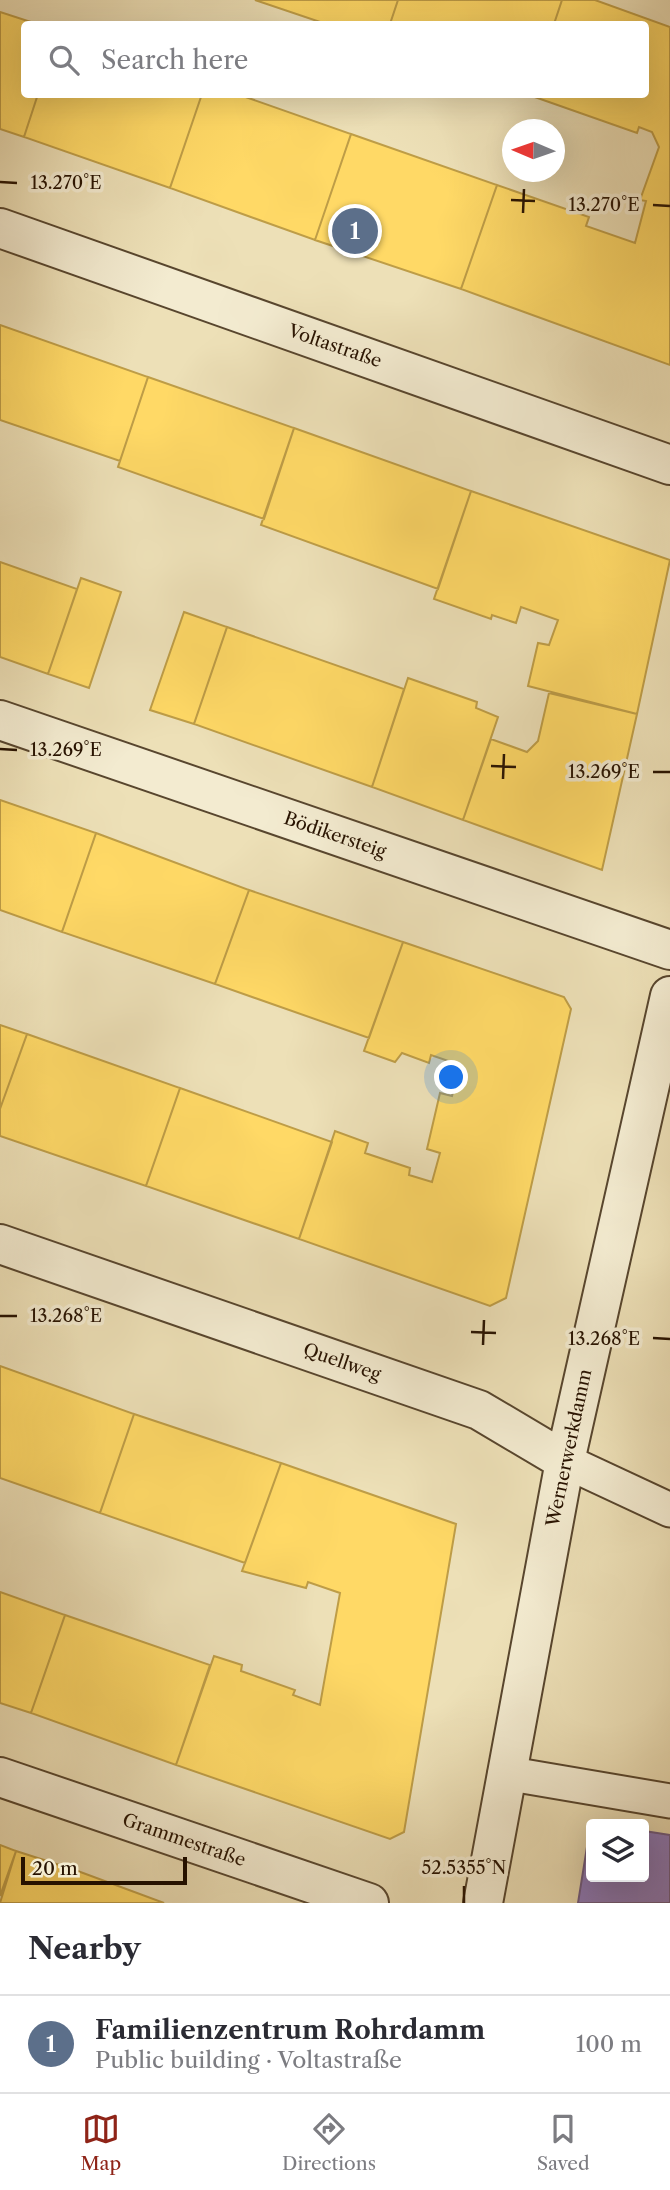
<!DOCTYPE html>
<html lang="en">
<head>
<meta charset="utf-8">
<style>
	:root { --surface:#fff; --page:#f7f7f7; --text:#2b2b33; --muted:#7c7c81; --line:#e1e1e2; --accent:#8f2418 }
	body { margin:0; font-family:"Libre Caslon Text",serif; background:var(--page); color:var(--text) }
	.controls { position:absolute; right:21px; bottom:21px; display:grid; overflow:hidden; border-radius:7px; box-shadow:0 7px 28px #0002 }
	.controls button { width:63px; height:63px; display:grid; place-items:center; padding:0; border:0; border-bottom:2px solid var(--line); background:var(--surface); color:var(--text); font:35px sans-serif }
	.compass { position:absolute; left:502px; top:119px; width:63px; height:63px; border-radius:50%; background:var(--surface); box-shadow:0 7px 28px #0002; rotate:272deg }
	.scale { position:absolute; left:21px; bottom:18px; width:166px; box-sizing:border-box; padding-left:7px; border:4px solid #271200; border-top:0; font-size:19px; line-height:24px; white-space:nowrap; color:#271200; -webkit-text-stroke:5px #f3ebd0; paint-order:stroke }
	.you { position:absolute; left:452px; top:1078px; width:24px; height:24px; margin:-18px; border:5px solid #fff; border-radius:50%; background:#1a73e8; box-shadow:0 0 0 10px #1a73e833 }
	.badge { display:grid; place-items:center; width:46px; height:46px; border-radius:50%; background:var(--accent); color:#fff; font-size:23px; font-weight:700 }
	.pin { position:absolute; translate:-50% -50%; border:4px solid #fff; box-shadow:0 2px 7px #0006 }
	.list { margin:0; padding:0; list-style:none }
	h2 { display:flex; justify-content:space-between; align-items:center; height:91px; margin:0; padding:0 28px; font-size:30px }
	h2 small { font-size:23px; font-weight:400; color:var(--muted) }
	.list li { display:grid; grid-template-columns:46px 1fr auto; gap:21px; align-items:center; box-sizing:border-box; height:98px; padding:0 28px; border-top:2px solid var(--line) }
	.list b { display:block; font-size:26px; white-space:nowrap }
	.list p { margin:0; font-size:23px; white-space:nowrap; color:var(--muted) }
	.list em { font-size:23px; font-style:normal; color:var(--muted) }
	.icon { flex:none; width:38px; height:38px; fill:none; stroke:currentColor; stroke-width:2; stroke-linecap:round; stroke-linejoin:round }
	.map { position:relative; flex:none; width:670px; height:1903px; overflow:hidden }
	.search { position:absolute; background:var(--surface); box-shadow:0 7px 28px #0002; left:21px; right:21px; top:21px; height:77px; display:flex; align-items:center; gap:18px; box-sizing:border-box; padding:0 24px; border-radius:7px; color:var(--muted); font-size:26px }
	.sheet { height:189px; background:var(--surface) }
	nav { display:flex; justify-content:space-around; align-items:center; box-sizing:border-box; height:98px; border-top:2px solid var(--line); background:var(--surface); font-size:19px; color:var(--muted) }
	nav a { display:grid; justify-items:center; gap:4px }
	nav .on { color:var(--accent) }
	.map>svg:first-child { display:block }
</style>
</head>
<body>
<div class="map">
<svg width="670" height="1903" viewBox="0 0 670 1903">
	<rect width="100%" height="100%" fill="#ede0b7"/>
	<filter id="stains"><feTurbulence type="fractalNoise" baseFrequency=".00286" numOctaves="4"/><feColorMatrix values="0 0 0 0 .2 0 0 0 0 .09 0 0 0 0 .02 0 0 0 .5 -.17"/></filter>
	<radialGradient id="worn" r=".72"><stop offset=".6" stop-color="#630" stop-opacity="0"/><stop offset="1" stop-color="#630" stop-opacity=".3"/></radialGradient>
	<!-- homes -->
	<path fill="#ffd966" stroke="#be9d47" stroke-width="2" d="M 255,0 L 398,0 L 390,24 L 326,24 Z
		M 398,0 L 562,0 L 554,24 L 390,24 Z
		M 562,0 L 595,0 L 670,27 L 670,365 L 461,289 L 497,185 L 589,217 L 586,226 L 635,243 L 646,201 L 640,200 L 659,147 L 652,132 L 639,127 L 637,133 L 529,95 L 646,94 L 646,24 L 554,24 Z
		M 0,12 L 37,24 L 24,24 L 24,94 L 38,94 L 24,137 L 0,129 Z
		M 38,94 L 202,94 L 170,188 L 24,137 Z
		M 202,94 L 237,94 L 351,134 L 315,240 L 170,188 Z
		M 351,134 L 497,185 L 461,289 L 315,240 Z
		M 0,325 L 148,377 L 120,461 L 0,420 Z
		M 148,377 L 294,428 L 264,519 L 118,467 Z
		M 294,428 L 471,491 L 438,589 L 261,525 Z
		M 471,491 L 670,560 L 637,714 L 528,686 L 538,643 L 549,645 L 558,620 L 521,607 L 516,623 L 492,615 L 491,619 L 434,599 Z
		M 0,562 L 77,589 L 48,674 L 0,657 Z
		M 81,578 L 121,592 L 89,688 L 48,674 Z
		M 184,612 L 227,627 L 194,724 L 150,710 Z
		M 227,627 L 404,689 L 372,787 L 194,724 Z
		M 408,678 L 477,702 L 476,708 L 498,717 L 463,820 L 372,787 Z
		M 549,693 L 637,714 L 602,870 L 463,820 L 491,739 L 527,752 L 538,741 Z
		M 0,800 L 96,833 L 62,932 L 0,910 Z
		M 96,833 L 249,890 L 215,984 L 62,932 Z
		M 249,890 L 403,942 L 369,1038 L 215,984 Z
		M 403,942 L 564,997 L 571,1009 L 506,1298 L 490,1306 L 299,1239 L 335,1131 L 368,1143 L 365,1153 L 410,1168 L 409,1175 L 432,1182 L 440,1153 L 427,1149 L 440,1093 L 452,1096 L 460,1065 L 431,1055 L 429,1063 L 402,1053 L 395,1062 L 364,1051 Z
		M 0,1025 L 27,1034 L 0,1109 Z
		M 27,1034 L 180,1088 L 146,1186 L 0,1136 L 0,1109 Z
		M 180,1088 L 332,1142 L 299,1239 L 146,1186 Z
		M 0,1366 L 134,1414 L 100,1513 L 0,1478 Z
		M 134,1414 L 281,1463 L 245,1563 L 100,1513 Z
		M 281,1463 L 456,1524 L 404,1832 L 390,1839 L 176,1765 L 214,1656 L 242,1665 L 241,1671 L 295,1690 L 293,1695 L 320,1705 L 340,1593 L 308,1582 L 306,1588 L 242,1571 Z
		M 0,1592 L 65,1615 L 31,1713 L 0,1703 Z
		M 65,1615 L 210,1665 L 176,1765 L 31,1713 Z
		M 0,1845 L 16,1851 L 0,1896 Z
		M 16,1851 L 75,1870 L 164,1903 L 0,1903 Z"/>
	<!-- offices -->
	<path fill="#8e7cc3" stroke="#6f5c88" stroke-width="2" d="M 591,1822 L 602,1824 L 591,1824 L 591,1877 L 644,1877 L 644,1831 L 670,1835 L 670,1903 L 578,1903 Z"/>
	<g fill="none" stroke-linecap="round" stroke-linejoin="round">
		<defs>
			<path id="service" d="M 565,1461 L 670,1510
				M 505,1773 L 670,1801"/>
			<path id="minor" d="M 0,228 L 670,465
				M 0,720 L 670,950
				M 0,1244 L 479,1410 L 565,1461
				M 0,1777 L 369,1903
				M 483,1903 L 565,1461 L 670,996"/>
		</defs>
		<!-- service casing -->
		<use href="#service" stroke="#58462e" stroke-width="37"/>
		<!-- minor casing -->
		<use href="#minor" stroke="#58462e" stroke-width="42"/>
		<!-- service -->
		<use href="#service" stroke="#f3ebd0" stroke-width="33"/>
		<!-- minor -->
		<use href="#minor" stroke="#f3ebd0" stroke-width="38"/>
	</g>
	<!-- ticks -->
	<path fill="none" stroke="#271200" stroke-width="2.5" d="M 0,182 L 17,183M 511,200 L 535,201M 653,205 L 670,206M 523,213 L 524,189M 0,749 L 17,750M 491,766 L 516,767M 653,772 L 670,772M 503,779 L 504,754M 0,1316 L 17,1316M 471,1332 L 496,1333M 653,1338 L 670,1339M 483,1345 L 484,1320M 464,1903 L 464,1886"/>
	<g text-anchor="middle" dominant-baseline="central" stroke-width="7" stroke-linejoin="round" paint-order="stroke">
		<!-- street labels -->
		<g font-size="18" fill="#271200" stroke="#f3ebd0">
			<text transform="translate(335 346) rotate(19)">Voltastraße</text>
			<text transform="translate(335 835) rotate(19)">Bödikersteig</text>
			<text transform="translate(342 1362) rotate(19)">Quellweg</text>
			<text transform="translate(569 1448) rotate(-78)">Wernerwerkdamm</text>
			<text transform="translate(184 1840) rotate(19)">Grammestraße</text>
		</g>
	</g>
	<g font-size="18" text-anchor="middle" fill="#271200" stroke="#f3ebd0" stroke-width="7" stroke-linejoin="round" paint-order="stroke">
		<text x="66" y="189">13.270°E</text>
		<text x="604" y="211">13.270°E</text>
		<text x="66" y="756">13.269°E</text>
		<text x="604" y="778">13.269°E</text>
		<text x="66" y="1322">13.268°E</text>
		<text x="604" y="1345">13.268°E</text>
		<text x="464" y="1874">52.5355°N</text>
	</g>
	<rect width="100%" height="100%" filter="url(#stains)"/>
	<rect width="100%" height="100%" fill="url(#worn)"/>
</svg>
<div class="controls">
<button><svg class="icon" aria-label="layers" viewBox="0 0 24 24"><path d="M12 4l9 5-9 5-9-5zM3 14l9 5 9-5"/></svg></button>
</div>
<svg class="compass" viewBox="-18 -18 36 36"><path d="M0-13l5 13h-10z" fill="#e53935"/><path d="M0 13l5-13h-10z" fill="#7c7c81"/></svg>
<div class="scale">20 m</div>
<div class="you"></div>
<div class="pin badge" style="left:355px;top:231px;background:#5c6f8a">1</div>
<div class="search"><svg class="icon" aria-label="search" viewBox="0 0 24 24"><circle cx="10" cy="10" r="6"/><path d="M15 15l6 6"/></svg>Search here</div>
</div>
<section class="sheet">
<h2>Nearby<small></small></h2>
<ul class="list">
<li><span class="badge" style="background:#5c6f8a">1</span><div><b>Familienzentrum Rohrdamm</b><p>Public building · Voltastraße</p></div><em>100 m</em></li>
</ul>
</section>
<nav>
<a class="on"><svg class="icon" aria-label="map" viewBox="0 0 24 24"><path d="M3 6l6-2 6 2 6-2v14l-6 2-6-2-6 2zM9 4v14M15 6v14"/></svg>Map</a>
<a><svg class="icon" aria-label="directions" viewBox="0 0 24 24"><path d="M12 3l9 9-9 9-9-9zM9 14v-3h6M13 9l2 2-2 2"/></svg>Directions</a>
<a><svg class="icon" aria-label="saved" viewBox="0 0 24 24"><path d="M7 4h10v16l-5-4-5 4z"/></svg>Saved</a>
</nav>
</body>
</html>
